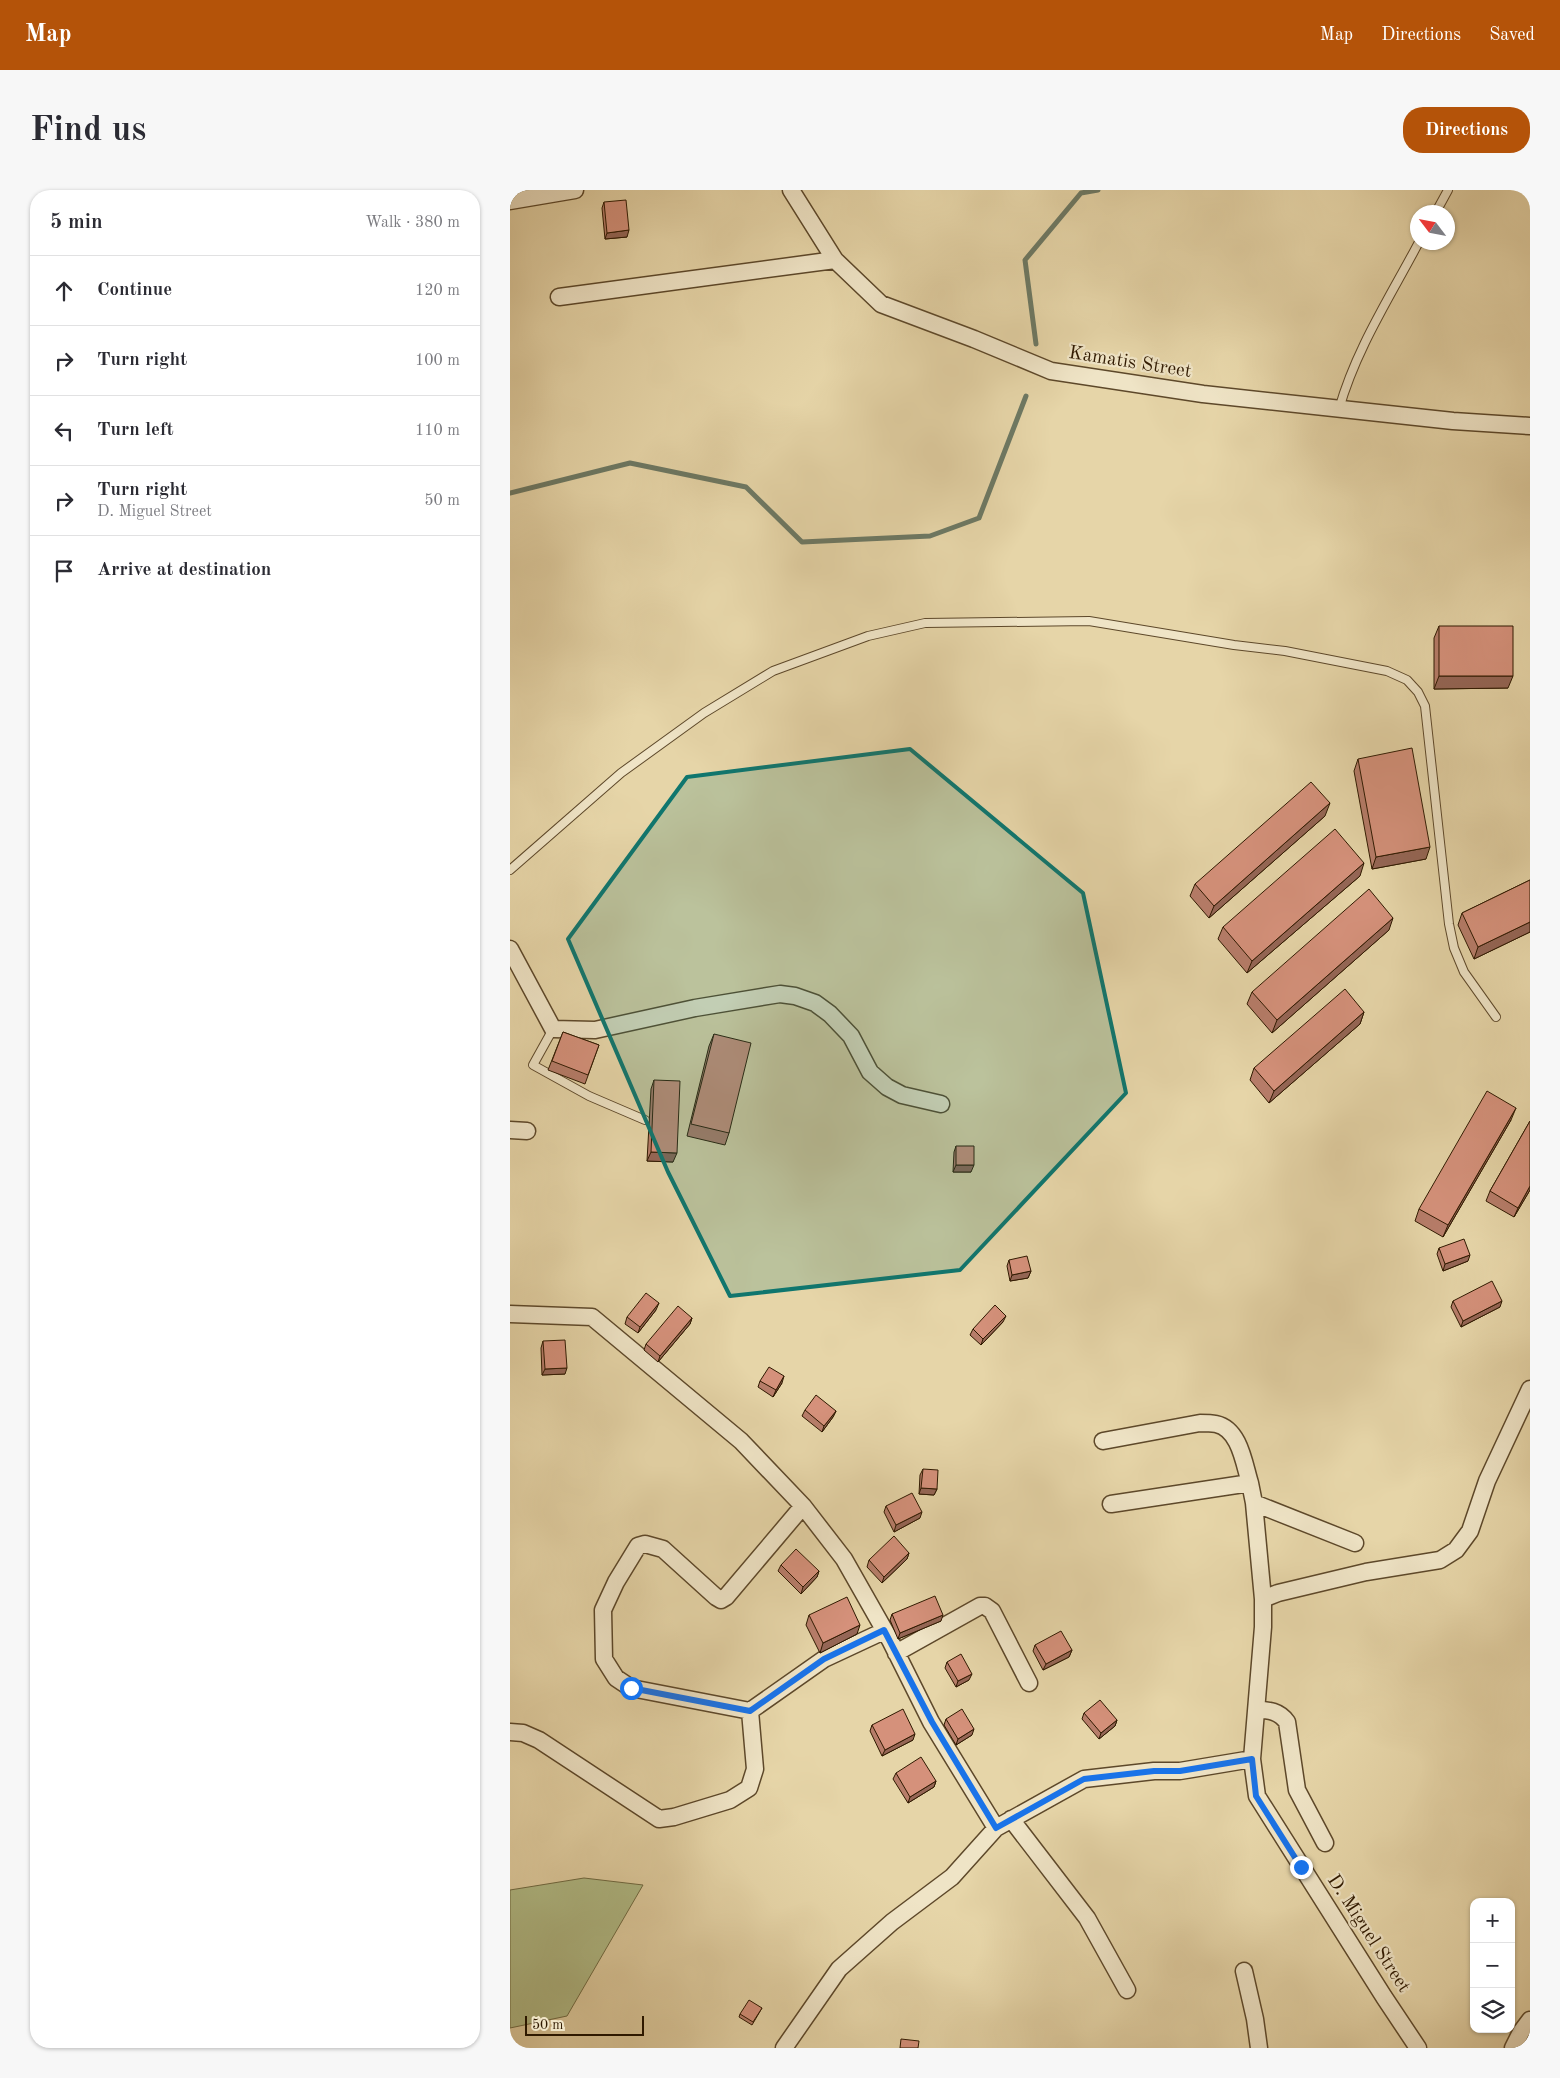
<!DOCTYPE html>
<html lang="en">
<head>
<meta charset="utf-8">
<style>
	:root { --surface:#fff; --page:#f7f7f7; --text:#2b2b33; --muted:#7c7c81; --line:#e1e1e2; --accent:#b45309 }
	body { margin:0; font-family:"Old Standard TT",serif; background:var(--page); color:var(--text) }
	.controls { position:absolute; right:15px; bottom:15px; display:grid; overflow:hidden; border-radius:10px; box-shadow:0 1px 4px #0004 }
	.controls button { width:45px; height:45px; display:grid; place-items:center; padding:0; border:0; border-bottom:1px solid var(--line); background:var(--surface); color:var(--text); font:25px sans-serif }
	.compass { position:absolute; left:900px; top:15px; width:45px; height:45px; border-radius:50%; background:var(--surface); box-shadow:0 1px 4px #0004; rotate:302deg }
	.scale { position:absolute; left:15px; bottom:12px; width:119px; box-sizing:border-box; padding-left:5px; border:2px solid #2f1900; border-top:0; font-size:14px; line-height:18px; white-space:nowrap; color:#2f1900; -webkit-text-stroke:4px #efe4c6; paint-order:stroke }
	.stop { position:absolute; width:15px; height:15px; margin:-11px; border:4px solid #1a73e8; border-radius:50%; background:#fff }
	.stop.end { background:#1a73e8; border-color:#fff; box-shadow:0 1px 5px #0008 }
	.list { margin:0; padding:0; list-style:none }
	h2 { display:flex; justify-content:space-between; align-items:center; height:65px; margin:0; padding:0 20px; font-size:21px }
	h2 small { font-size:16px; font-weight:400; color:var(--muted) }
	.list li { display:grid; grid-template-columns:32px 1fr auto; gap:15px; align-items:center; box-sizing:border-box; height:70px; padding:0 20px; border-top:1px solid var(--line) }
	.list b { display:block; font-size:19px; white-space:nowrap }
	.list p { margin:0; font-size:16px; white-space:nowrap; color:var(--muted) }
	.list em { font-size:16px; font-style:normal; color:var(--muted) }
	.icon { flex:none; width:28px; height:28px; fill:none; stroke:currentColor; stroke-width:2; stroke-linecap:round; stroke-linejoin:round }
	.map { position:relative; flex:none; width:1020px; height:1858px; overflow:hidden; border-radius:20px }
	header { display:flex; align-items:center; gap:30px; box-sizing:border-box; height:70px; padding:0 25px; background:var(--accent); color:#fff }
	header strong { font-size:24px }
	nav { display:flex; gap:28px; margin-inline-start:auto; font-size:18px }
	.intro { display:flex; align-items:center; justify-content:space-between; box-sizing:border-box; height:120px; padding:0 30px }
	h1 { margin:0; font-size:35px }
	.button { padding:12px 22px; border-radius:20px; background:var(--accent); color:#fff; font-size:18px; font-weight:700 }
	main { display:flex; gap:30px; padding:0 30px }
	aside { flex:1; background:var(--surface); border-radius:20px; box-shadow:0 1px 4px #0004 }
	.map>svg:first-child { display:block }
</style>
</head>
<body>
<header>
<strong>Map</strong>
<nav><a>Map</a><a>Directions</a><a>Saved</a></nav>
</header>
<div class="intro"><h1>Find us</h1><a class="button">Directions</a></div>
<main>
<aside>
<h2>5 min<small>Walk · 380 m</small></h2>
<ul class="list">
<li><svg class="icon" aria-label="ahead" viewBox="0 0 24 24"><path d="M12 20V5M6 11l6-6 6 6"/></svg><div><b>Continue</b></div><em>120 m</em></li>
<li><svg class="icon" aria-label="right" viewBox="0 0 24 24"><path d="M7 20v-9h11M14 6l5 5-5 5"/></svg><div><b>Turn right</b></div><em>100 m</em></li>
<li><svg class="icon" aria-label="left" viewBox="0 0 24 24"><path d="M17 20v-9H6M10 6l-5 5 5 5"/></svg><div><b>Turn left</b></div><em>110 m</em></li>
<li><svg class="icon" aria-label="right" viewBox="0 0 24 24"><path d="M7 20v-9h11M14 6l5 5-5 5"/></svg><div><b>Turn right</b><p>D. Miguel Street</p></div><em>50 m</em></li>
<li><svg class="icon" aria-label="arrive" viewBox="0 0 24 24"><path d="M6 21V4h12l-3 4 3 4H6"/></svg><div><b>Arrive at destination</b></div></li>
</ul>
</aside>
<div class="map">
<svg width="1020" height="1858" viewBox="0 0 1020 1858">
	<rect width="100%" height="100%" fill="#e6d5a8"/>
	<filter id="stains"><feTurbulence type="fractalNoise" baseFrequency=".004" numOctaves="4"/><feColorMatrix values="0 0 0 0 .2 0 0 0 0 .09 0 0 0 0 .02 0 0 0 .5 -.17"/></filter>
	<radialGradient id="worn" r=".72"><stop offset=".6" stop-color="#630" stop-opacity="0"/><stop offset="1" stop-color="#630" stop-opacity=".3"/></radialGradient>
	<!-- green -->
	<path fill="#b2be89" stroke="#706c44" d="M 74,1688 L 133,1695 L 57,1826 L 0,1838 L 0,1700 Z"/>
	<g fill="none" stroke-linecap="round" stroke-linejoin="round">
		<!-- stream -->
		<path stroke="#6d7964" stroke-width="5" d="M 526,154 L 515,70 L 571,3 L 588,0
			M 0,303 L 120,273 L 236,297 L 292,352 L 420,346 L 469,328 L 516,206"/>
		<defs>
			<path id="lane" d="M 926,22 L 938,0
				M 829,219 C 846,159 880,107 909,52
				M 0,680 L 111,583 L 194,523 L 263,481 L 358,446 L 415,433 L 579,431 L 724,455 L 775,461 L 877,481 L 897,490 L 908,502 L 915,516 L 939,734 L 944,758 L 954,782 L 986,827
				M 43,839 L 23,875 L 79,906 L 135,930"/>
			<path id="street" d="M 281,0 L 325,70 L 371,114 L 464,149 L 541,181 L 693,204 L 943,231 L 1020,236
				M 0,11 L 65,0
				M 49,107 L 325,70
				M 0,759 L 43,839 L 85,840 L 185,818 L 270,804 L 285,806 L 305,813 L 320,824 L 341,846 L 360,882 L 377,897 L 392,905 L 431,914
				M 0,940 L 17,941
				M 0,1124 L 82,1127 L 231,1251 L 293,1316 L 334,1369 L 380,1450 L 421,1532 L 486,1638
				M 593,1251 L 690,1233 C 695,1233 701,1233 706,1234 C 730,1239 734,1274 740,1293
				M 744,1313 L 845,1353
				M 601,1314 L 740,1293 L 744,1313 L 753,1409
				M 386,1463 L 470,1416 L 475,1416 L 482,1421 L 519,1493
				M 747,1520 C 759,1520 769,1521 777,1532 L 787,1600 L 815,1653
				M 240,1521 L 314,1469 L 374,1441
				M 0,1542 L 13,1543 L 29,1550 L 149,1629 L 164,1627 L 220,1610 L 239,1598 L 245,1579 L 240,1521 L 121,1498 L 106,1488 L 94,1469 L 93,1420 L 106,1392 L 128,1356 L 135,1354 L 153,1359 L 206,1407 L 211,1410 L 216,1407 L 293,1316
				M 501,1629 L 577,1728 L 617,1800
				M 734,1781 L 745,1829 L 749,1858
				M 274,1858 L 329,1779 L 382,1732 L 442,1687 L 486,1638 L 574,1589 L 644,1581 L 670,1581 L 742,1569
				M 908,1858 L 874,1807 L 747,1606 L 742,1569 L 753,1437 L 753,1409 L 768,1403 L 856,1382 L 930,1370 L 946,1360 L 960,1341 L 977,1291 L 1020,1199
				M 1003,1858 L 1011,1842 L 1020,1830"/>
		</defs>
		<!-- lane casing -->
		<use href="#lane" stroke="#5d482a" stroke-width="10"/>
		<!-- street casing -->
		<use href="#street" stroke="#5d482a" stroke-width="19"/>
		<!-- lane -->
		<use href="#lane" stroke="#efe4c6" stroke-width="8"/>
		<!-- street -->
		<use href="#street" stroke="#efe4c6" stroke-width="16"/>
	</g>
	<!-- wall -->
	<path fill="#b77d6a" stroke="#2f1900" d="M 94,12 L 117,47 L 95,49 L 92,18 Z
		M 929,436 L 998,498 L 924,499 L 924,448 Z
		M 848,569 L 916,669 L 862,679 L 844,581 Z
		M 815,626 L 699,728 L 680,706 L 685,694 Z
		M 850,686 L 737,783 L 708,749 L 713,737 Z
		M 1020,690 L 1020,742 L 964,769 L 948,735 L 952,723 Z
		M 879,740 L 762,843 L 737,814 L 742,802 Z
		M 854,822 L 850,834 L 759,913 L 740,890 L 744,878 Z
		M 53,842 L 89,855 L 75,894 L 38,880 Z
		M 204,844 L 219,943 L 215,955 L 177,946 L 199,856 Z
		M 144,890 L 163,972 L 137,971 L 141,899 Z
		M 1001,930 L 933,1047 L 905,1031 L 909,1019 Z
		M 1020,931 L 1020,1000 L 1004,1027 L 976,1011 L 980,1001 Z
		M 446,956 L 461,982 L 443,982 L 444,962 Z
		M 929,1058 L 958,1071 L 933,1081 L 927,1064 Z
		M 499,1070 L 521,1081 L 518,1088 L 500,1091 L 497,1076 Z
		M 943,1111 L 990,1117 L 951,1137 L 941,1117 Z
		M 146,1120 L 128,1143 L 115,1134 L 117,1127 Z
		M 182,1128 L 180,1134 L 148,1172 L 134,1160 L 136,1154 Z
		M 493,1132 L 471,1155 L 460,1145 L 463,1139 Z
		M 33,1151 L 55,1184 L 32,1185 L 31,1158 Z
		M 250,1191 L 272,1193 L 263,1207 L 248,1197 Z
		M 295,1220 L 326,1221 L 323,1227 L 312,1242 L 292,1226 Z
		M 413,1279 L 427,1299 L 424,1305 L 409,1304 L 410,1285 Z
		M 376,1316 L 410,1328 L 384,1342 L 374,1322 Z
		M 399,1363 L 397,1369 L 372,1393 L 357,1377 L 359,1370 Z
		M 271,1375 L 309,1381 L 307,1387 L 291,1404 L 268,1381 Z
		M 382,1424 L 431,1431 L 388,1449 L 380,1430 Z
		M 299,1425 L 347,1444 L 310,1463 L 296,1435 Z
		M 525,1455 L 562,1460 L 559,1467 L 533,1480 L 523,1461 Z
		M 437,1472 L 459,1490 L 446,1497 L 435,1478 Z
		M 574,1523 L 607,1530 L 605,1536 L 589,1549 L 572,1529 Z
		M 436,1529 L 462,1545 L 446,1555 L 434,1535 Z
		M 362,1535 L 403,1550 L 372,1566 L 360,1541 Z
		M 386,1583 L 426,1591 L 424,1597 L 398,1613 L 383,1589 Z
		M 252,1818 L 242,1835 L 229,1827 L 230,1824 Z"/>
	<!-- shaded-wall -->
	<path fill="#956656" stroke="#2f1900" d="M 119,40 L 117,47 L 95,49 L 97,43 Z
		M 929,486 L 1003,486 L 998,498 L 924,499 Z
		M 820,613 L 815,626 L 699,728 L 704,716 Z
		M 920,657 L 916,669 L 862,679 L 866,667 Z
		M 854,673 L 850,686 L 737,783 L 742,771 Z
		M 883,728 L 879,740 L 762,843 L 767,830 Z
		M 1020,732 L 1020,742 L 964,769 L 968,757 Z
		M 854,822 L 850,834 L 759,913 L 764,901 Z
		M 1006,918 L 1001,930 L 933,1047 L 938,1035 Z
		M 141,962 L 167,963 L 163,972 L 137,971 Z
		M 446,975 L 464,975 L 461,982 L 443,982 Z
		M 1020,996 L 1020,1000 L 1004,1027 L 1008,1018 Z
		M 960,1065 L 958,1071 L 933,1081 L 935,1074 Z
		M 521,1081 L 518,1088 L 500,1091 L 502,1085 Z
		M 992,1111 L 990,1117 L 951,1137 L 953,1131 Z
		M 149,1113 L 146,1120 L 128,1143 L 130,1137 Z
		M 496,1126 L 493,1132 L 471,1155 L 473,1149 Z
		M 182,1128 L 180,1134 L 148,1172 L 150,1166 Z
		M 57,1178 L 55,1184 L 32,1185 L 35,1179 Z
		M 274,1186 L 272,1193 L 263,1207 L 266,1200 Z
		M 326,1221 L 323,1227 L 312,1242 L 314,1236 Z
		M 411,1298 L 427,1299 L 424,1305 L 409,1304 Z
		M 412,1322 L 410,1328 L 384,1342 L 386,1335 Z
		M 399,1363 L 397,1369 L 372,1393 L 374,1387 Z
		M 309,1381 L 307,1387 L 291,1404 L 293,1397 Z
		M 433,1425 L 431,1431 L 388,1449 L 390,1443 Z
		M 350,1435 L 347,1444 L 310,1463 L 313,1453 Z
		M 562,1460 L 559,1467 L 533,1480 L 536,1474 Z
		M 462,1484 L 459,1490 L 446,1497 L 448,1491 Z
		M 607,1530 L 605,1536 L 589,1549 L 591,1543 Z
		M 464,1539 L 462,1545 L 446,1555 L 448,1549 Z
		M 405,1544 L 403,1550 L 372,1566 L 375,1560 Z
		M 426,1591 L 424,1597 L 398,1613 L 400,1607 Z"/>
	<!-- building -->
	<path fill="#d5917b" stroke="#2f1900" d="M 116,10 L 119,40 L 97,43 L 94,12 Z
		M 929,436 L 1003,436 L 1003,486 L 929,486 Z
		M 902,558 L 920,657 L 866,667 L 848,569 Z
		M 801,592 L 820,613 L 704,716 L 685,694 Z
		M 825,639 L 854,673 L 742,771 L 713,737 Z
		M 1020,690 L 1020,732 L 968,757 L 952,723 Z
		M 859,699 L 883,728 L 767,830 L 742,802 Z
		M 835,799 L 854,822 L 764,901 L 744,878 Z
		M 53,842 L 89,855 L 78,885 L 42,871 Z
		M 204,844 L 241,853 L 219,943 L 181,934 Z
		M 144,890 L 170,891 L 167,963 L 141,962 Z
		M 977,901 L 1006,918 L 938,1035 L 909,1019 Z
		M 1020,931 L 1020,996 L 1008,1018 L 980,1001 Z
		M 446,956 L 464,956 L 464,975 L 446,975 Z
		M 954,1049 L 960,1065 L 935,1074 L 929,1058 Z
		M 517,1066 L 521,1081 L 502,1085 L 499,1070 Z
		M 982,1091 L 992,1111 L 953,1131 L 943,1111 Z
		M 136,1103 L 149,1113 L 130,1137 L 117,1127 Z
		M 485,1115 L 496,1126 L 473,1149 L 463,1139 Z
		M 168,1116 L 182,1128 L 150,1166 L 136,1154 Z
		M 55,1150 L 57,1178 L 35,1179 L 33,1151 Z
		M 259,1177 L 274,1186 L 266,1200 L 250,1191 Z
		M 306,1205 L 326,1221 L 314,1236 L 295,1220 Z
		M 413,1279 L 428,1280 L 427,1299 L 411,1298 Z
		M 402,1303 L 412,1322 L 386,1335 L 376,1316 Z
		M 384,1346 L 399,1363 L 374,1387 L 359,1370 Z
		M 286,1359 L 309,1381 L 293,1397 L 271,1375 Z
		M 425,1406 L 433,1425 L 390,1443 L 382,1424 Z
		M 337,1407 L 350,1435 L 313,1453 L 299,1425 Z
		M 551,1441 L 562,1460 L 536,1474 L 525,1455 Z
		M 451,1464 L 462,1484 L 448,1491 L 437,1472 Z
		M 590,1510 L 607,1530 L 591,1543 L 574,1523 Z
		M 393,1519 L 405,1544 L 375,1560 L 362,1535 Z
		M 452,1519 L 464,1539 L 448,1549 L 436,1529 Z
		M 411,1567 L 426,1591 L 400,1607 L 386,1583 Z
		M 239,1810 L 252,1818 L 243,1832 L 230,1824 Z
		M 391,1849 L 409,1851 L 408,1858 L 390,1858 Z"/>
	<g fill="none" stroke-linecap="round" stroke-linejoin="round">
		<!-- route -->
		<path stroke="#1a73e8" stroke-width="6" d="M 121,1498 L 240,1521 L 314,1469 L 374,1440 L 422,1532 L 486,1638 L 574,1589 L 644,1581 L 670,1581 L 742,1569 L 746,1606 L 791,1677"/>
	</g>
	<!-- marked area -->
	<path fill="#0f766e" fill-opacity="0.2" stroke="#0f766e" stroke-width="4" stroke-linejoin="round" d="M 400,559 L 573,703 L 616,903 L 450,1080 L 220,1106 L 158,982 L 58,749 L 177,587 Z"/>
	<g text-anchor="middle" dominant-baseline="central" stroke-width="4.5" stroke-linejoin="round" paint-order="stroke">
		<!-- street labels -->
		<g font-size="19" fill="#2f1900" stroke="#efe4c6">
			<text transform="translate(620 173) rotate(9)">Kamatis Street</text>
			<text transform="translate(858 1744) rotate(57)">D. Miguel Street</text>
		</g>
	</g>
	<rect width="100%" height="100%" filter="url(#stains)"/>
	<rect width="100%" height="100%" fill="url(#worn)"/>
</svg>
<div class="controls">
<button>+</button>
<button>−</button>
<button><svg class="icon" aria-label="layers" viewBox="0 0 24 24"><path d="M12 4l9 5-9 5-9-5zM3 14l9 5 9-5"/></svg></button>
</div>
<svg class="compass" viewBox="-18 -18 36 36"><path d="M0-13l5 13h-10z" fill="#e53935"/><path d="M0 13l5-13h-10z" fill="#7c7c81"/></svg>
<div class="scale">50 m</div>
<div class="stop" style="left:121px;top:1498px"></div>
<div class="stop end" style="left:791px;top:1677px"></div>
</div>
</main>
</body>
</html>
